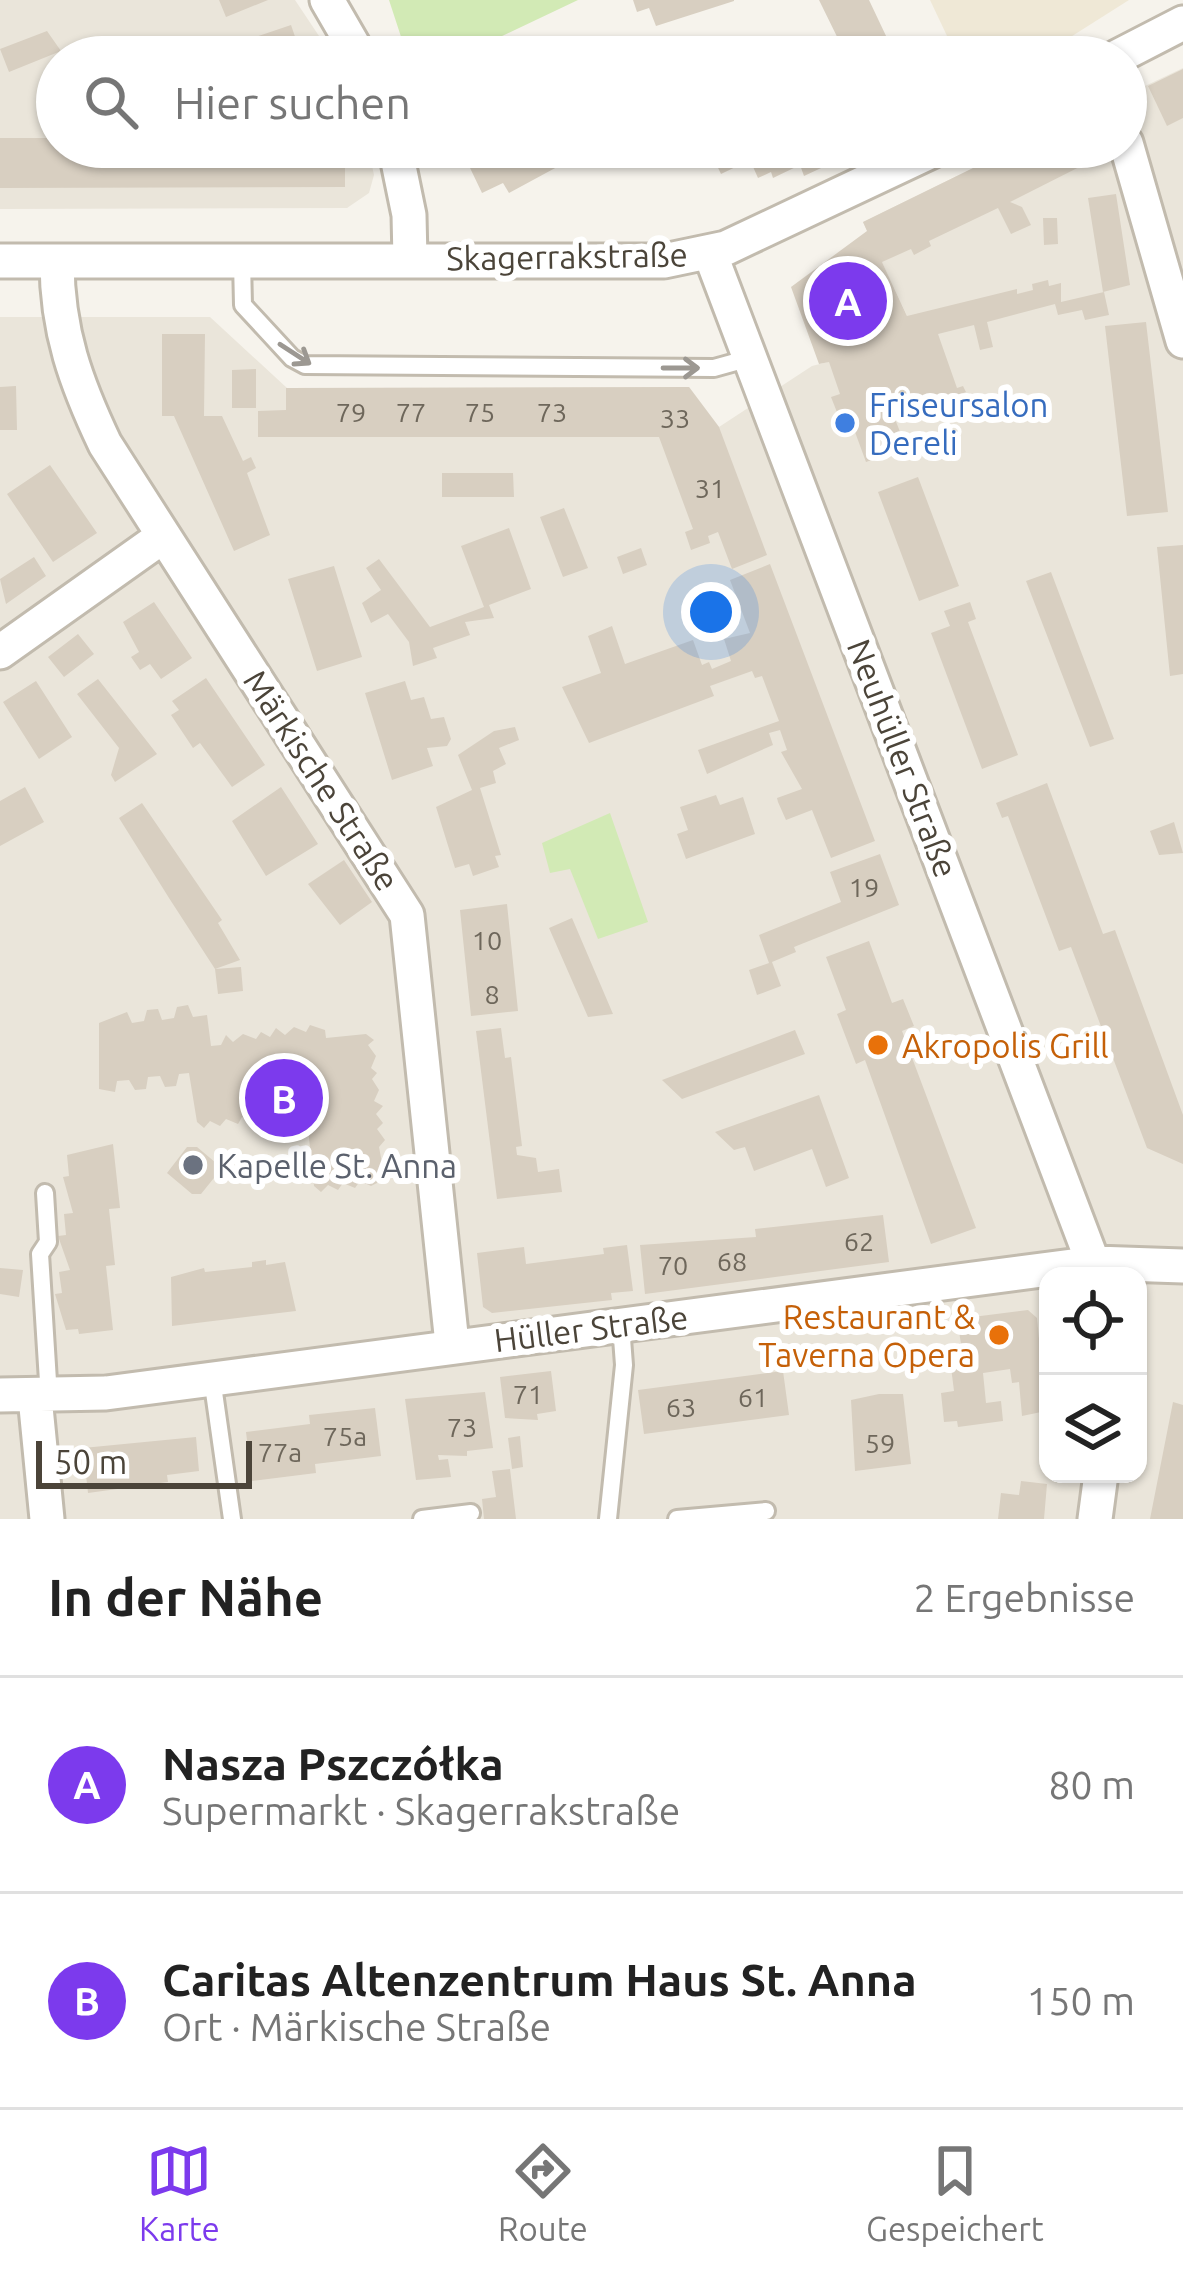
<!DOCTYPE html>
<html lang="de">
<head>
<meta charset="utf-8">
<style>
	:root { --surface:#fff; --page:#f6f6f6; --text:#222; --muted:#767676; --line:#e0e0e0; --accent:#7c3aed }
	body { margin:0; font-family:Ubuntu,sans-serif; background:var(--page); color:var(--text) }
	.controls { position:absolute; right:36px; bottom:36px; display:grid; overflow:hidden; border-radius:24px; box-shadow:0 3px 9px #0004 }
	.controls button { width:108px; height:108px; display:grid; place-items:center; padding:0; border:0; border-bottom:3px solid var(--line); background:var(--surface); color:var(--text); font:60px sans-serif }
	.scale { position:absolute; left:36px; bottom:30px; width:216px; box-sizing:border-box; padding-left:12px; border:6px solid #4b4439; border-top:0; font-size:33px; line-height:42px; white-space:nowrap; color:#4b4439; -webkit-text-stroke:9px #fff; paint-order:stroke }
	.you { position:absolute; left:711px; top:612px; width:42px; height:42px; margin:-30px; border:9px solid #fff; border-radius:50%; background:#1a73e8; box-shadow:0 0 0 18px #1a73e833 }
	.badge { display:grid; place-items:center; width:78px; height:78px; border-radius:50%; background:var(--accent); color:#fff; font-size:39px; font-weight:700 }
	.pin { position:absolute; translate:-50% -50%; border:6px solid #fff; box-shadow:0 3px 12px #0006 }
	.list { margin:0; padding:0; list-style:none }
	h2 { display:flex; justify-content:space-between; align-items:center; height:156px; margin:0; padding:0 48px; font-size:51px }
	h2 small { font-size:39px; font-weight:400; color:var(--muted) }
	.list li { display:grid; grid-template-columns:78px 1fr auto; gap:36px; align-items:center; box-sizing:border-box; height:216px; padding:0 48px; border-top:3px solid var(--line) }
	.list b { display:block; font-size:45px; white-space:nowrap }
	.list p { margin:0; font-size:39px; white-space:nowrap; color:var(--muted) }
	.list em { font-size:39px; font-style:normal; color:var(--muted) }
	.icon { flex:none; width:66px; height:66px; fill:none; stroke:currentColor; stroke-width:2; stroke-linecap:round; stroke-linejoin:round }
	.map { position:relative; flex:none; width:1183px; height:1519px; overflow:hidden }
	.search { position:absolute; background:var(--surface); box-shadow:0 3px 9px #0004; left:36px; right:36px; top:36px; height:132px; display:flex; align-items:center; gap:30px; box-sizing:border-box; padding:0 42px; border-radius:66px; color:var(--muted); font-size:45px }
	.sheet { height:588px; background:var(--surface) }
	nav { display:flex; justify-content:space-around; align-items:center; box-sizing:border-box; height:168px; border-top:3px solid var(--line); background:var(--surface); font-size:33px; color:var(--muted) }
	nav a { display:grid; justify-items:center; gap:6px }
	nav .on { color:var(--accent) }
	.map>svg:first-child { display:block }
</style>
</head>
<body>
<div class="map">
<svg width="1183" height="1519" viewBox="0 0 1183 1519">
	<rect width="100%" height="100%" fill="#f6f3ec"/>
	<!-- residential -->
	<path fill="#eae5da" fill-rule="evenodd" d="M 0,0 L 295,0 L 333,57 L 57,57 L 57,147 L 368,147 L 374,175 L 369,193 L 347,208 L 0,209 Z
		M 1183,68 L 1183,1519 L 0,1519 L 0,317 L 210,317 L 287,388 L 689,387 L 719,427 L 812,366 L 918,339 L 863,222 L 1016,147 L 1126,147 L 1126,95 ZM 1048,1276 L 1138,1276 L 1138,1474 L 1048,1474 Z"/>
	<!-- education -->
	<path fill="#efe8d6" d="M 930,0 L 1129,0 L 1039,57 L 957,57 Z"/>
	<!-- green -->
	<path fill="#d2eab5" d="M 389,0 L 578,0 L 458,57 L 402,57 L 406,52 Z
		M 610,813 L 648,922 L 598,939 L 570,869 L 550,873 L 542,843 Z"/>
	<!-- building -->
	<path fill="#d8cfc1" d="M 219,0 L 268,0 L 226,17 Z
		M 633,0 L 734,0 L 734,1 L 656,26 L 649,8 L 637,12 Z
		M 819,0 L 869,0 L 896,57 L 847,57 Z
		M 291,25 L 302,57 L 236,57 L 232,45 Z
		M 47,31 L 61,51 L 9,72 L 0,49 Z
		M 1183,69 L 1183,118 L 1167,126 L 1148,86 Z
		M 0,138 L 57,138 L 57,147 L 345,147 L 345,187 L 0,188 Z
		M 460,147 L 487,149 L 594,147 L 509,193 L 503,183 L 482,193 Z
		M 708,147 L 845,147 L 849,155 L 804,176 L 800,165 L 773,178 L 771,172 L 758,178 L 750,160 L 721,174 Z
		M 1016,147 L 1107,147 L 1109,152 L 1010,202 L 1022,207 L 1031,225 L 1011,234 L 998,208 L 929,241 L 931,246 L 914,255 L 911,249 L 882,262 L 907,316 L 1017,289 L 1017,294 L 1033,290 L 1032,284 L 1048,280 L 1049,286 L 1061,283 L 1061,302 L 1104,292 L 1109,315 L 1085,320 L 1082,310 L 1058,315 L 1055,304 L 987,322 L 993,347 L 980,350 L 974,325 L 938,334 L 957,388 L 963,386 L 966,392 L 895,419 L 906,447 L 866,462 L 855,432 L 846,435 L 831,397 L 840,394 L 829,362 L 819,364 L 791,287 L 867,231 L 863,222 Z
		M 1116,194 L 1130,285 L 1103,292 L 1088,198 Z
		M 1043,218 L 1057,218 L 1058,244 L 1044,245 Z
		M 1146,322 L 1168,512 L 1127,516 L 1105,326 Z
		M 162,334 L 205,334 L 204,416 L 222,416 L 243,461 L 251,457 L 256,468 L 247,473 L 270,535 L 234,551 L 174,416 L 162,416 Z
		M 256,369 L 256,408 L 232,408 L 232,370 Z
		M 16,386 L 17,430 L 0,430 L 0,387 Z
		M 689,387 L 719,427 L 767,555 L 732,569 L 718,532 L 708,536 L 710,543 L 691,550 L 685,532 L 693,529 L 659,437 L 258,437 L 258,411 L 286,410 L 286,388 Z
		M 50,465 L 97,533 L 53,562 L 7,494 Z
		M 442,473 L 513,473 L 514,497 L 442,497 Z
		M 918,477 L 959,586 L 919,601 L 878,492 Z
		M 564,508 L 588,568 L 563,577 L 540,517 Z
		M 509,528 L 531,589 L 489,605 L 494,618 L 465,622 L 470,635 L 433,648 L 437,658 L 413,666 L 409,642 L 388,614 L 371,623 L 362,603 L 381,590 L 366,568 L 379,559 L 430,627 L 484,607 L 461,546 Z
		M 1183,545 L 1183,674 L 1170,676 L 1157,547 Z
		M 641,548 L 647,565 L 623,574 L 617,557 Z
		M 34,557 L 46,576 L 6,604 L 0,579 Z
		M 770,564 L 875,841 L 831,858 L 812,810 L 786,820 L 778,802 L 777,798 L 802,789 L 781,752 L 787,750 L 780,730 L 769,733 L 773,745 L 707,774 L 698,750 L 779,721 L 762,676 L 755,678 L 752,671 L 710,686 L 714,696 L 589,743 L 562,687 L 601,673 L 588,636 L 612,626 L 625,664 L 693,640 L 702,665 L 709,662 L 712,669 L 731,661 L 724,639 L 750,633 L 730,580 Z
		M 334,566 L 362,657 L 317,671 L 288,579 Z
		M 1051,572 L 1114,739 L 1090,747 L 1026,581 Z
		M 154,602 L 192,658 L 161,679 L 150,664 L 140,670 L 131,657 L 139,652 L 123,622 Z
		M 970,602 L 976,619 L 968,622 L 1018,755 L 982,769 L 931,633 L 950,626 L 944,611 Z
		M 78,634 L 94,654 L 64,677 L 48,657 Z
		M 206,678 L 265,765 L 232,787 L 200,743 L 193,748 L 171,715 L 179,710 L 172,701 Z
		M 98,679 L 157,754 L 115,782 L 111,775 L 119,748 L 77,694 Z
		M 36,681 L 72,737 L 39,759 L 3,702 Z
		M 405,681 L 411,700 L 424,697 L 431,719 L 444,717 L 451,739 L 447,746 L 427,748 L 433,766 L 392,780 L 365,693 Z
		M 515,727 L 519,740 L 499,748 L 506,764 L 493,771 L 496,783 L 480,788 L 501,855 L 495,856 L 499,867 L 473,876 L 469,864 L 455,868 L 436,807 L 472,790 L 458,755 L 494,731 Z
		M 1047,783 L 1103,934 L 1115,930 L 1183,1115 L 1183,1164 L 1147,1148 L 1071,947 L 1059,951 L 1008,816 L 1002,818 L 996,803 Z
		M 25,787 L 44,822 L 0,846 L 0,801 Z
		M 281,787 L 318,844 L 266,876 L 232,821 Z
		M 716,795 L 720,805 L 743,797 L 755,834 L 686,859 L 677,834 L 688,830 L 680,807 Z
		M 142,803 L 222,920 L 218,923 L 240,960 L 215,969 L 169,898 L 119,818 Z
		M 1174,822 L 1183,853 L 1159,855 L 1150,831 Z
		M 880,854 L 899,905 L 794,947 L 796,952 L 772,962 L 781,986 L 757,995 L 749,970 L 769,963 L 759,935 L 841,902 L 830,872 Z
		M 344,860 L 372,902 L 340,925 L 308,884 Z
		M 507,904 L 518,1011 L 471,1016 L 460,910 Z
		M 572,918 L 613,1014 L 588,1017 L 549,928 Z
		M 869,941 L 892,1003 L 903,999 L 914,1026 L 902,1031 L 976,1228 L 931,1244 L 865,1060 L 856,1064 L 837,1014 L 846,1010 L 826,957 Z
		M 241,967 L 243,991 L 218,994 L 215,969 Z
		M 188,1005 L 193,1017 L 207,1015 L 211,1046 L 221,1045 L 226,1035 L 233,1042 L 243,1034 L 256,1039 L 261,1032 L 270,1037 L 276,1028 L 285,1035 L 294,1027 L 306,1032 L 310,1025 L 325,1030 L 326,1038 L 366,1034 L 374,1040 L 368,1045 L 376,1056 L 371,1068 L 377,1073 L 372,1079 L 379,1090 L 374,1101 L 383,1106 L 376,1114 L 383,1123 L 377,1129 L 385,1140 L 379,1147 L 385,1179 L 371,1186 L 360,1181 L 355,1188 L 343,1183 L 338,1190 L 328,1185 L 321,1192 L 314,1186 L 305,1100 L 283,1103 L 286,1119 L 281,1113 L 270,1121 L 260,1115 L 254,1122 L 242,1117 L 238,1124 L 226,1119 L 220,1126 L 210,1121 L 204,1128 L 197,1122 L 189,1073 L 179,1074 L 176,1086 L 165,1087 L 160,1076 L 148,1077 L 146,1089 L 135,1090 L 129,1080 L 117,1081 L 115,1092 L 99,1089 L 99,1023 L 127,1012 L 132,1023 L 144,1021 L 147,1010 L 158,1009 L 162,1020 L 174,1018 L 177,1007 Z
		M 501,1028 L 505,1058 L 511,1057 L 522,1146 L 516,1147 L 517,1155 L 536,1158 L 538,1172 L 559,1169 L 562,1192 L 497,1199 L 476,1031 Z
		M 795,1030 L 805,1054 L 682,1099 L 662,1080 Z
		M 819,1095 L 849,1178 L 826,1187 L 812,1149 L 754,1171 L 745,1147 L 734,1150 L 715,1132 Z
		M 113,1144 L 120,1208 L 109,1209 L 115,1265 L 106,1266 L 113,1330 L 79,1334 L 78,1329 L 66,1330 L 55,1294 L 62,1293 L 59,1272 L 70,1270 L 58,1236 L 66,1235 L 64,1214 L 73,1213 L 63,1177 L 69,1176 L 67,1155 Z
		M 187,1147 L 197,1147 L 222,1168 L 201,1194 L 192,1194 L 167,1173 Z
		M 883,1215 L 889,1262 L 645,1294 L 640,1245 L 756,1237 L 755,1229 Z
		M 627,1245 L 633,1291 L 611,1293 L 612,1300 L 492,1313 L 483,1307 L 477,1253 L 524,1247 L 526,1264 L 604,1254 L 603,1248 Z
		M 266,1260 L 266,1265 L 285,1262 L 296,1311 L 172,1326 L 171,1277 L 204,1268 L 205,1272 L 252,1267 L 252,1262 Z
		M 0,1268 L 23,1270 L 19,1297 L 0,1294 Z
		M 1028,1310 L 1037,1318 L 1046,1411 L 1022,1416 L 1019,1382 L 1012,1383 L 1010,1369 L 983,1373 L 986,1403 L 1001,1401 L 1003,1421 L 958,1427 L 957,1421 L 944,1422 L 941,1393 L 954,1391 L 949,1351 L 962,1350 L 957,1319 Z
		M 551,1371 L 556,1411 L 537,1414 L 538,1420 L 505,1418 L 500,1377 Z
		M 783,1371 L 789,1415 L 644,1434 L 638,1390 Z
		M 485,1392 L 493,1448 L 467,1451 L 467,1456 L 438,1455 L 439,1460 L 448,1459 L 451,1477 L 416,1480 L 405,1399 Z
		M 879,1394 L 903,1394 L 911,1464 L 855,1471 L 851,1400 Z
		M 1173,1402 L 1183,1405 L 1183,1519 L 1150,1519 Z
		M 375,1408 L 381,1456 L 315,1464 L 316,1473 L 252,1481 L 246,1432 L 310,1424 L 309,1415 Z
		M 520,1436 L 523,1467 L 512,1469 L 508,1438 Z
		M 196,1437 L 199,1471 L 167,1475 L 168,1482 L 88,1493 L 83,1448 Z
		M 510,1469 L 516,1519 L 484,1519 L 482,1499 L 496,1497 L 492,1471 Z
		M 1021,1481 L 1047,1484 L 1044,1519 L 998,1519 L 1001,1493 L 1019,1495 Z"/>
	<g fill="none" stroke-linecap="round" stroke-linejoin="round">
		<defs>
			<path id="lane" d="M 242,261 L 243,305 L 292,358 L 305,365 L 714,368 L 750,358
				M 45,1193 L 48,1242 L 40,1254 L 49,1397
				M 212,1378 L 232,1519
				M 422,1519 L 471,1513
				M 608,1519 L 624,1365 L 621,1325
				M 677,1519 L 766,1511"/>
			<path id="street" d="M 327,0 L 360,57
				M 1117,57 L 1183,23
				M 1126,143 L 1183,341
				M 395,147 L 409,215 L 410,259
				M 710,253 L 1098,1276
				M 0,261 L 664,261 L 726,248 L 940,147
				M 57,262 C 57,331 76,383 105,444 L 407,915 L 452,1344
				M 0,652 L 162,537
				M 0,1395 L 106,1393 L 1095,1263 L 1183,1266
				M 35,1397 L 47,1519
				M 1095,1519 L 1101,1474"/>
		</defs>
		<!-- lane casing -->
		<use href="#lane" stroke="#c2bbae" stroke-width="22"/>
		<!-- street casing -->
		<use href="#street" stroke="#c2bbae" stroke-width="39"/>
		<!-- lane -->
		<use href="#lane" stroke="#fff" stroke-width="16"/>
		<!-- street -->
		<use href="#street" stroke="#fff" stroke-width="33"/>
	</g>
	<!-- one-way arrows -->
	<defs><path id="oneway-shaft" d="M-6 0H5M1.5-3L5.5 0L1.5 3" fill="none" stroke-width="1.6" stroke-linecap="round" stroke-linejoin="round" transform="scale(3)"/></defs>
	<g stroke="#9c9892">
		<use href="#oneway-shaft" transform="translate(295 354) rotate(33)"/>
		<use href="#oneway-shaft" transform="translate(681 368)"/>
	</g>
	<!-- markers -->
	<circle fill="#3f7fe0" stroke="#fff" stroke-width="4.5" cx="845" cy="423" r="12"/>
	<g fill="#e8710a" stroke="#fff" stroke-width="4.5">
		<circle cx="878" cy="1045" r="12"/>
		<circle cx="999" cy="1335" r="12"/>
	</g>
	<circle fill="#6b7280" stroke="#fff" stroke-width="4.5" cx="193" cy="1165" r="12"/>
	<g text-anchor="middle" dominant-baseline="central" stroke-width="12" stroke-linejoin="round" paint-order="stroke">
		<!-- number labels -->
		<g font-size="27" fill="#6e675b">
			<text x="351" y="412">79</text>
			<text x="411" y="412">77</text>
			<text x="480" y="412">75</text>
			<text x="552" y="412">73</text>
			<text x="675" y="418">33</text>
			<text x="710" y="488">31</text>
			<text x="864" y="887">19</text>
			<text x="487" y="940">10</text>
			<text x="492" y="994">8</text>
			<text x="859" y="1241">62</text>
			<text x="732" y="1261">68</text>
			<text x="673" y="1265">70</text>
			<text x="528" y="1394">71</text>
			<text x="753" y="1397">61</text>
			<text x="681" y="1407">63</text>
			<text x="462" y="1427">73</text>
			<text x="345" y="1436">75a</text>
			<text x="880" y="1443">59</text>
			<text x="280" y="1452">77a</text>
		</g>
		<!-- street labels -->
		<g font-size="33" fill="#4b4439" stroke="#fff">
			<text transform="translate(567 256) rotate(-1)">Skagerrakstraße</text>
			<text transform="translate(903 758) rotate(69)">Neuhüller Straße</text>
			<text transform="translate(322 780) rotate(57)">Märkische Straße</text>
			<text transform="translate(591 1328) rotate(-7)">Hüller Straße</text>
		</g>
		<!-- shop labels -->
		<g font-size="33" fill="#366cbe" stroke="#fff" text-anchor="start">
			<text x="869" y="404">Friseursalon<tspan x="869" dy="38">Dereli</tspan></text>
		</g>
		<!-- food labels -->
		<g font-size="33" fill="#c56008" stroke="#fff" text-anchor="start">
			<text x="902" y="1045">Akropolis Grill</text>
			<text x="975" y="1316" text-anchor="end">Restaurant &amp;<tspan x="975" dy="38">Taverna Opera</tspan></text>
		</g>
		<!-- worship labels -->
		<g font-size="33" fill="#5b616d" stroke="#fff" text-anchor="start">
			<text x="217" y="1165">Kapelle St. Anna</text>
		</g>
	</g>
</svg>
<div class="controls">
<button><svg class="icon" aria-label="locate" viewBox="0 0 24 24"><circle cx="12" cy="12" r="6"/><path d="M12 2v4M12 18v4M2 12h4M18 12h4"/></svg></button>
<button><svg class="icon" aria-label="layers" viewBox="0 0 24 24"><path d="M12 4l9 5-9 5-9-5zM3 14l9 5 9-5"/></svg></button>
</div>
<div class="scale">50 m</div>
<div class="you"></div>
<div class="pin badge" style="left:848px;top:301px">A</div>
<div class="pin badge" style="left:284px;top:1098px">B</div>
<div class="search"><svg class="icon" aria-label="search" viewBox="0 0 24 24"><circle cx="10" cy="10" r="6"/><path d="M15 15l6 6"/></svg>Hier suchen</div>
</div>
<section class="sheet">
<h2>In der Nähe<small>2 Ergebnisse</small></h2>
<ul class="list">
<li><span class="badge">A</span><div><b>Nasza Pszczółka</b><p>Supermarkt · Skagerrakstraße</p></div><em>80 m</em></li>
<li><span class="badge">B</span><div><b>Caritas Altenzentrum Haus St. Anna</b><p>Ort · Märkische Straße</p></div><em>150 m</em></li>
</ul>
</section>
<nav>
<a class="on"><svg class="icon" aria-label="map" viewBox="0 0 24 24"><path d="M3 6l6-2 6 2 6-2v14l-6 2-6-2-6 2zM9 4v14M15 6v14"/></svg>Karte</a>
<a><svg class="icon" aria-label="directions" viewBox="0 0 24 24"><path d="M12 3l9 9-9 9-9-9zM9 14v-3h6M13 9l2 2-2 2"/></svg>Route</a>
<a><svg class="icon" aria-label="saved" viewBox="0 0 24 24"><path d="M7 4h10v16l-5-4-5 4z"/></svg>Gespeichert</a>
</nav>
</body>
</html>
